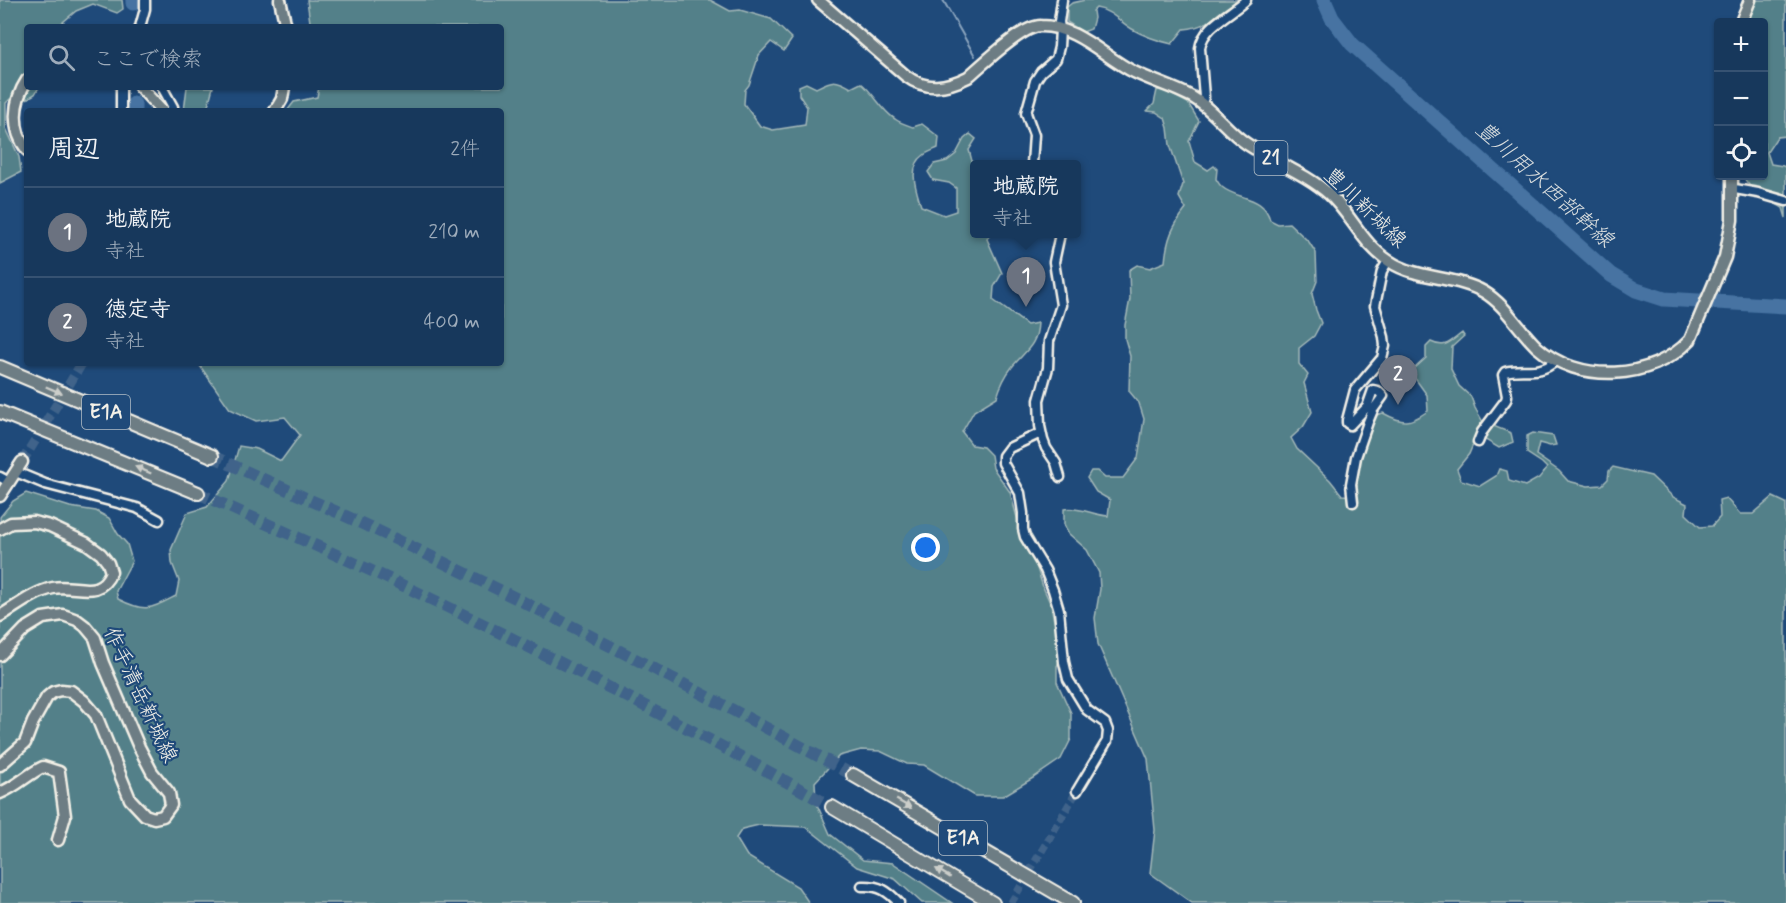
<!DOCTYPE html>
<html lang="ja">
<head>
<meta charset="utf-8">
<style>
	:root { --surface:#17385c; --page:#203f62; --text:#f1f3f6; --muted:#9eacbb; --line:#365272; --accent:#bca0f2 }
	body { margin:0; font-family:Mynerve,"Klee One",sans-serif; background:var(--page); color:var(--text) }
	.controls { position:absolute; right:18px; top:18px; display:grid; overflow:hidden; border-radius:6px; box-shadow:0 2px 4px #0004 }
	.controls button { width:54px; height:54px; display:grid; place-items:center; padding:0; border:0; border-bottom:2px solid var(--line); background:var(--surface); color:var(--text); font:30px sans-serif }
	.you { position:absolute; left:926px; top:548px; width:21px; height:21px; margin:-15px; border:4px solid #fff; border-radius:50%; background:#1a73e8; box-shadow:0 0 0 9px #1a73e833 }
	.badge { display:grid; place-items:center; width:39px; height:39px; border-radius:50%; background:var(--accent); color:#fff; font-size:20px; font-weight:700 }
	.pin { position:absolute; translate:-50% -50px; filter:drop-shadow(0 2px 3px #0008) }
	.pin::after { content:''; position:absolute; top:32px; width:21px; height:18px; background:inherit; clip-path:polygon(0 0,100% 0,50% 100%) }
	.popup { position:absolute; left:970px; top:160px; width:111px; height:78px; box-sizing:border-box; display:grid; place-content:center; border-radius:6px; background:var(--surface); filter:drop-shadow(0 2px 4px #0005); font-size:20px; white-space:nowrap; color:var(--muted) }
	.popup b { font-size:22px; color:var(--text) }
	.popup::after { content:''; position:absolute; left:50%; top:100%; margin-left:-12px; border:12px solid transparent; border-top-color:var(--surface) }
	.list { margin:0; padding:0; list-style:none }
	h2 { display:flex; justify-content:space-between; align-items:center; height:78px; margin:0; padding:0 24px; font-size:26px }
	h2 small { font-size:20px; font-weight:400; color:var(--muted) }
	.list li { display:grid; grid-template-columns:39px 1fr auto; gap:18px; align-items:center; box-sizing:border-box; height:90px; padding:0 24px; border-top:2px solid var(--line) }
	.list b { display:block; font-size:22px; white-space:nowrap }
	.list p { margin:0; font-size:20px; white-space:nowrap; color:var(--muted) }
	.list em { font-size:20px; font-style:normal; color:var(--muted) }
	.icon { flex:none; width:33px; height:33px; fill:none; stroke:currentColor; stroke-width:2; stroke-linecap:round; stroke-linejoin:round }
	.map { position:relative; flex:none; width:1786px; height:903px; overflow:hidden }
	.search { position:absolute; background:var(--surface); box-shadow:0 2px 4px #0004; left:24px; top:24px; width:480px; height:66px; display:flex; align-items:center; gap:15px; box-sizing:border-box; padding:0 21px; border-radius:6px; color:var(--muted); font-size:22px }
	.panel { position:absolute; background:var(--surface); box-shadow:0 2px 4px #0004; left:24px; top:108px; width:480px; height:258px; border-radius:6px }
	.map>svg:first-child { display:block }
</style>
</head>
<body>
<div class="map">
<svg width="1786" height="903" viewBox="0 0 1786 903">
	<rect width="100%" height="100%" fill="#1f4a7a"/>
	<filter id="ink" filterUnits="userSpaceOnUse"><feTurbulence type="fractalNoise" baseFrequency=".0167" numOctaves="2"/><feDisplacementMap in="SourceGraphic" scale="12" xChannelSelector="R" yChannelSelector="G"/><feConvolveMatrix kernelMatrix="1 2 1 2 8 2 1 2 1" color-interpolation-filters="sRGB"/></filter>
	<g filter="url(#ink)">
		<!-- green -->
		<path fill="#538089" stroke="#a4b8b8" stroke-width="1.5" d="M 0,0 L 122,0 L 123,9 L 117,13 L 93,4 L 76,11 L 57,27 L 27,27 L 27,87 L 39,87 L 35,94 L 25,100 L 12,97 L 6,103 L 6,128 L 19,157 L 21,172 L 0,183 Z
			M 307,0 L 710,0 L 730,11 L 740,10 L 771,19 L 792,39 L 784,51 L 771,42 L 759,55 L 749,85 L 745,90 L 744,104 L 760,126 L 773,130 L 805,125 L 807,107 L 799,95 L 799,86 L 806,83 L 816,88 C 832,80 835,78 851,88 L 861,83 C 874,93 881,110 895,119 C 900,123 907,125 913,127 L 922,124 L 939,137 L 938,148 C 934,150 928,152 924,155 C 907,167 916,189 921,206 L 944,215 L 956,211 L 956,188 L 949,183 L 933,180 L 928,172 L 934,164 L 947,161 L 956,154 L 964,139 L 970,134 L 976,139 L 969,150 L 972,161 L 976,164 L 975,234 L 990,234 L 987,239 L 1002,273 L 994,287 L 993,300 L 1027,325 L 1038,323 C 1037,346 1025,351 1012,367 C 1005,376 1000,387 997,397 L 974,411 L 962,432 L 972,445 L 983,447 L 991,455 L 993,468 L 1010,492 L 1018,521 L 1031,535 L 1035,542 L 1034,559 L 1043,587 L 1051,605 L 1054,621 L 1063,654 L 1057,666 L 1057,682 L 1071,713 L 1071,739 L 1061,759 L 1033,778 L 1003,796 L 975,796 L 924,765 L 907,764 L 880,751 L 861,750 L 839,756 L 815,782 L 816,802 L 830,834 L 863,860 L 893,863 L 952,903 L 922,903 L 895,879 L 857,867 L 806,827 L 759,825 L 742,829 L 736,838 L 747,856 L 798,887 L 809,903 L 0,903 L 0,517 L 13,501 L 26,493 L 70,507 L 96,511 L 109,518 L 118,534 L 127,544 L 132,561 L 116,591 L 118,599 C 146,613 150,609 176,596 L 179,581 L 172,563 L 171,550 L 187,513 L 207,507 L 229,481 L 239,446 L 257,449 L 281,461 L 300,435 L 285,417 L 256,421 L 230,409 L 198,363 L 501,363 L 501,111 L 287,111 L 294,102 L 317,97 L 319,87 L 501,87 L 501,27 L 313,27 L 310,22 Z
			M 1085,0 L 1238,0 C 1221,13 1206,28 1184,29 L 1172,44 C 1159,41 1144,36 1132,29 C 1120,22 1111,10 1096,8 L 1093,11 L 1094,18 L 1091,29 L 1083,32 L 1067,22 L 1067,7 L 1072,3 Z
			M 1754,0 L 1786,0 L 1786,136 L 1777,137 L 1767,152 L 1771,164 L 1783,166 L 1786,168 L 1786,218 L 1783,208 C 1767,199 1752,193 1743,176 L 1764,176 L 1764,22 L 1745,22 Z
			M 187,87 L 213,87 L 208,106 L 204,111 L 184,111 Z
			M 1157,90 L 1165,91 L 1188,103 L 1199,121 L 1189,141 L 1195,162 L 1208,170 L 1214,166 L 1217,169 L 1216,179 C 1218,182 1219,185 1222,187 C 1237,200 1264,195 1270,220 L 1278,224 L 1289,223 L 1309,242 L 1316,253 L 1317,281 L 1312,294 L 1316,310 L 1321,323 L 1314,336 L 1299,348 L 1299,364 L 1308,375 L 1304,383 L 1312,412 L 1303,427 L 1291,438 L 1297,449 L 1330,480 L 1342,495 L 1356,496 L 1359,454 L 1376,415 L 1383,413 C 1403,424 1409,424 1428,411 L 1427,395 L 1414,377 L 1393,375 L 1395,370 L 1415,368 L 1426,358 L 1426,347 L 1431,342 C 1445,349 1450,342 1462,333 L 1464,336 L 1452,347 L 1451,369 L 1459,386 L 1471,397 L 1475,408 L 1483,422 L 1511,433 L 1513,442 L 1499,448 L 1484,439 L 1475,440 L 1469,454 L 1457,469 L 1461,480 L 1480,486 L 1496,476 L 1499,469 L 1507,471 L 1509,481 L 1525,486 L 1539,478 L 1547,468 L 1542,463 L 1527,453 L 1527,436 L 1533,433 L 1553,436 L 1556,445 L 1550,446 L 1539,443 L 1536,455 L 1559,471 L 1568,481 L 1588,486 L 1602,485 L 1608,479 L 1609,471 L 1613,467 L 1651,476 L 1673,497 L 1687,504 L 1686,514 L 1700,527 L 1712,526 L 1720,517 L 1719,500 L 1726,498 L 1740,514 L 1753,514 L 1773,497 L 1786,503 L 1786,903 L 1192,903 L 1150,873 L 1155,830 L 1148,759 L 1098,644 L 1095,618 L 1100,589 L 1099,573 L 1087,550 L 1068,533 L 1064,524 L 1064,509 C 1076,506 1094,515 1108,516 L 1110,500 L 1096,492 L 1087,478 L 1091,471 L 1097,471 L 1105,478 L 1123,478 L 1138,458 L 1144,419 L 1139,403 L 1129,391 L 1130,356 L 1125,339 L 1125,325 L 1130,299 L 1129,270 L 1137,265 L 1150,268 L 1165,262 C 1167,239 1172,227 1186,209 L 1179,197 L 1183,184 L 1170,145 L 1168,128 L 1165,118 L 1156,112 L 1147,111 L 1154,104 Z"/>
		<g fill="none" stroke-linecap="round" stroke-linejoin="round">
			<!-- stream -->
			<path stroke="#8ca5be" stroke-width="2" d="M 943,0 L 975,56"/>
			<!-- river -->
			<path stroke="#4673a2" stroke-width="15" d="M 133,0 L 133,3
				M 1324,0 L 1332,18 L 1352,44 L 1611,275 L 1636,290 L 1664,299 L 1786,306
				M 134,111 L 134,104"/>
			<!-- minor-tunnel -->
			<path stroke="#3f638a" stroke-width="8" stroke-dasharray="8 4" stroke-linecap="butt" d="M 1011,903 L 1077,791"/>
			<!-- major-tunnel -->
			<path stroke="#3f638a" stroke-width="10" stroke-dasharray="10 5" stroke-linecap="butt" d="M 22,462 L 82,363"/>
			<!-- highway-tunnel -->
			<path stroke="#3f638a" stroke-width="12" stroke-dasharray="12 6" stroke-linecap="butt" d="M 212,456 C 282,488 353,518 422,552 C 568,623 711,697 853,775
				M 198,493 C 275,528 353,561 429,598 C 566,664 700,733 832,807"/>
			<defs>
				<path id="minor" d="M 140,27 L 145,9 L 145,0
					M 162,87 L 173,107 L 170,111
					M 1202,104 L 1204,97 L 1200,48 C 1203,26 1231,14 1246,0
					M 121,111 L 121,87
					M 1032,164 L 1034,135 L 1026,113 L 1035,81 L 1041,72 L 1056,59 L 1059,47 L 1060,29 L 1059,22 L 1062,0
					M 1732,185 L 1735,189 L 1758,193 L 1786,201
					M 1060,234 L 1054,262 L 1061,305 L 1049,341 L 1048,368 L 1039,400 L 1040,426 L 1043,440 L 1046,448 L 1056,463 L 1060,477
					M 1041,433 L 1009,448 L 1003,456 L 1003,463 L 1020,493 L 1023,513 L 1023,529 L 1025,537 L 1045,570 L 1053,590 L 1059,610 L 1064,662 L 1068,679 L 1087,710 L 1105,723 L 1108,731 L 1107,741 L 1077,791
					M 1478,442 L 1482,432 L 1506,400 L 1507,396 L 1503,375 L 1505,372 C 1522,367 1540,376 1555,361
					M 16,472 L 45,484 L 137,508 L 159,520
					M 0,477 L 9,482
					M 1353,502 L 1351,484 L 1356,457 L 1368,422 L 1373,410 L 1383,396 L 1378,391 L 1373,390 L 1367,407 L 1350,425 L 1347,423 L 1347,420 L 1355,390 L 1382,358 L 1385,346 L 1384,337 L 1375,306 L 1382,271 L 1388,261
					M 862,886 C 879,885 888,891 899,903"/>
				<path id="major" d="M 280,0 L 286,27
					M 818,0 L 906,76 C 926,91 946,88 968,77 C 983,64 1023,25 1041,26 C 1077,26 1104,57 1134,72 C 1152,81 1174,87 1192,97 C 1213,109 1227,131 1247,144 C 1274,162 1305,173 1329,194 C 1351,214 1362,244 1389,261 C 1417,280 1457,276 1484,292 C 1506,305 1519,330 1537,347 C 1578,384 1652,381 1690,340 L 1725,257 L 1732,220 L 1732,176
					M 1741,22 L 1750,0
					M 27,80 C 13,101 11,130 27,150
					M 140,87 L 162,111
					M 275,111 L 282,99 L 284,87
					M 0,496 L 22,462
					M 0,529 L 11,523 L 34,522 L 50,526 L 86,543 L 101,554 L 108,563 L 111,572 C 99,601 75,583 53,588 C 34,592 17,606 0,616
					M 0,655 L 25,629 L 43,618 L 63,615 L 77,620 L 85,626 L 95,638 L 103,663 L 139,747 L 152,772 L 169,793 L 171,805 L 163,816 L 154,818 L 145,815 L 130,799 L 96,715 L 84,701 L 71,691 L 61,690 L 53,692 L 47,697 L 33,722 L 25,743 L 0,765
					M 0,793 C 16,787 28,774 43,767 L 59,772 L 65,816 L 58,840"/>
				<path id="highway" d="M 0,367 L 212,456
					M 0,412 L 198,493
					M 853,775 L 1073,903
					M 832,807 L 993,903"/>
			</defs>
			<!-- minor casing -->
			<use href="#minor" stroke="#f4f1e8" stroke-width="13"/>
			<!-- major casing -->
			<use href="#major" stroke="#f4f1e8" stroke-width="15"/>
			<!-- highway casing -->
			<use href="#highway" stroke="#f4f1e8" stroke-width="16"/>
			<!-- minor -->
			<use href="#minor" stroke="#1f4a7a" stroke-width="8"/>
			<!-- major -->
			<use href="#major" stroke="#6d7d84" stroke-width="10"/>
			<!-- highway -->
			<use href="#highway" stroke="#6d7d84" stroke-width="12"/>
		</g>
		<!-- one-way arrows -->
		<defs><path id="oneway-solid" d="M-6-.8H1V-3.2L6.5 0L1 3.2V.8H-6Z" transform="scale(1.5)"/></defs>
		<g fill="#ccceca">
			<use href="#oneway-solid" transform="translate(54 390) rotate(23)"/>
			<use href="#oneway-solid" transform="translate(143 470) rotate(-157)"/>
			<use href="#oneway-solid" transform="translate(904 804) rotate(30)"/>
			<use href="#oneway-solid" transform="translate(943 873) rotate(-149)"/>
		</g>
	</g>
	<g text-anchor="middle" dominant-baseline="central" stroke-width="4.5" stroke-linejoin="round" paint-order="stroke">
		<!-- shield labels -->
		<g fill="#1f4a7a" stroke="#b4bfc7" stroke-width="1.5">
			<rect x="1254.5" y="141" width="33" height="34" rx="4.5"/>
			<rect x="82" y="395" width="48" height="34" rx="4.5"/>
			<rect x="939" y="821" width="48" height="34" rx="4.5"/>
		</g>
		<g font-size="20" font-weight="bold" fill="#f4f1e8">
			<text x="1271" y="158">21</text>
			<text x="106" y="412">E1A</text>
			<text x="963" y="838">E1A</text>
		</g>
		<!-- street labels -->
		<g font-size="21" fill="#f4f1e8" stroke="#1f4a7a">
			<text transform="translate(1365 208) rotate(44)">豊川新城線</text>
			<text transform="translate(140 695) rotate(65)">作手清岳新城線</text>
		</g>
		<!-- water labels -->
		<g font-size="22" font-style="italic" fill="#dadede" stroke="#1f4a7a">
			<text transform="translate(1544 185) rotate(42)">豊川用水西部幹線</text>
		</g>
	</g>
</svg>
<div class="controls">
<button>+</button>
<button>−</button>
<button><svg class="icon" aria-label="locate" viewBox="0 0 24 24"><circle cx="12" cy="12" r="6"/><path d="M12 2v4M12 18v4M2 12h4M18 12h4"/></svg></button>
</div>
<div class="you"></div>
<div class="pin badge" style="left:1026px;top:307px;background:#6b7280">1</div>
<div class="popup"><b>地蔵院</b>寺社</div>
<div class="pin badge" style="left:1398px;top:405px;background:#6b7280">2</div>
<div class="search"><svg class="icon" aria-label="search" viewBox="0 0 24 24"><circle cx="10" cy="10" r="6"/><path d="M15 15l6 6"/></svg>ここで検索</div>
<section class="panel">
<h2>周辺<small>2件</small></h2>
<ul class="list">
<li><span class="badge" style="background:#6b7280">1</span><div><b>地蔵院</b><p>寺社</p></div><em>210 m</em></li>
<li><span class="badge" style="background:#6b7280">2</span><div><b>徳定寺</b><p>寺社</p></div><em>400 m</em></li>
</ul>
</section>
</div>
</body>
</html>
